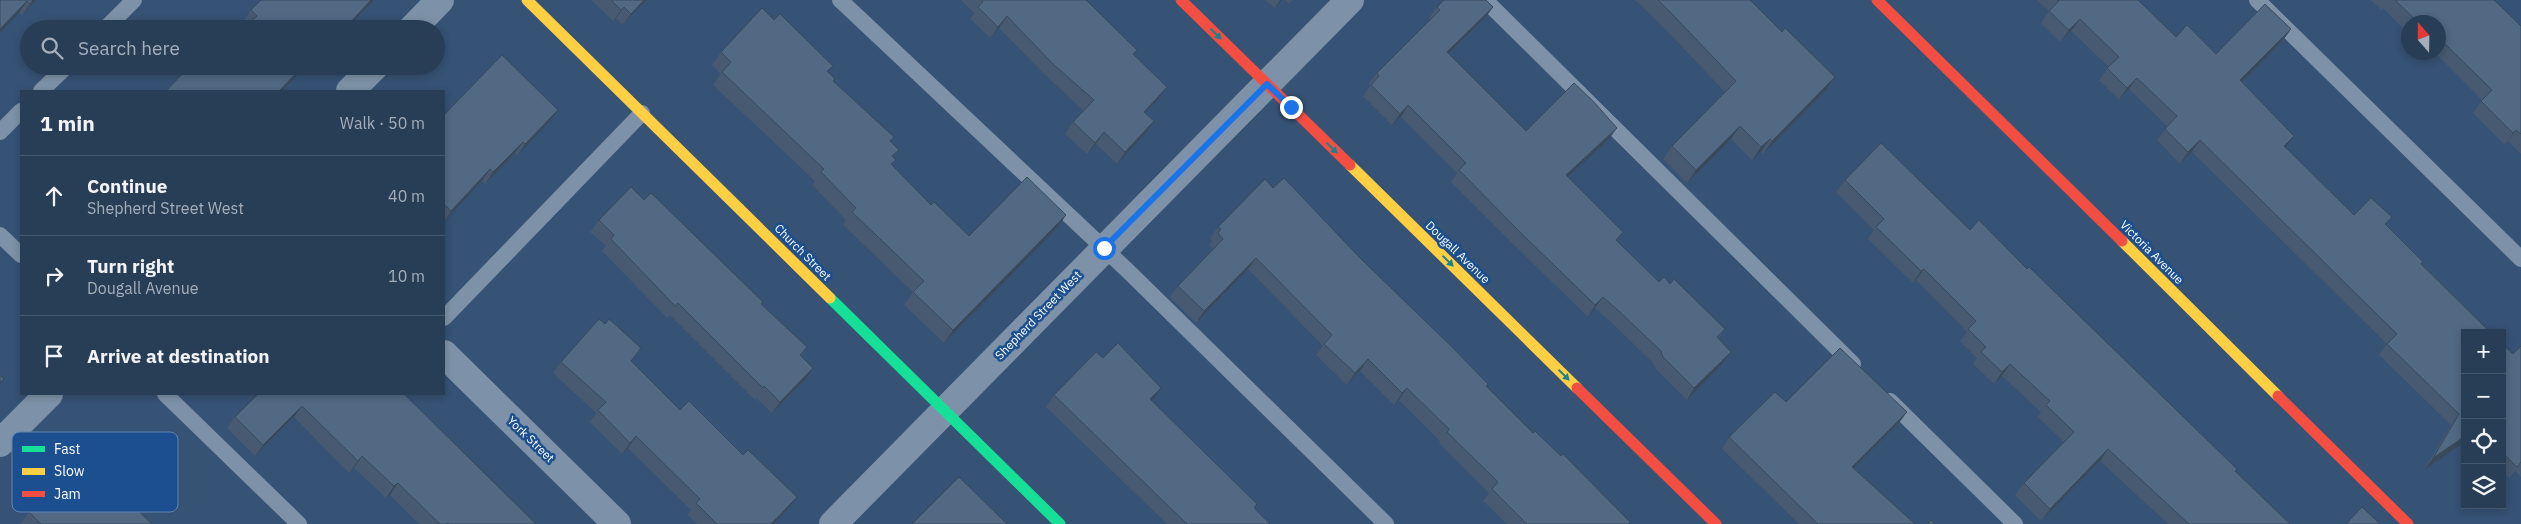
<!DOCTYPE html>
<html lang="en">
<head>
<meta charset="utf-8">
<style>
	:root { --surface:#283e57; --page:#30455d; --text:#f1f3f6; --muted:#a5aeba; --line:#44576d }
	body { margin:0; font-family:"IBM Plex Sans",sans-serif; background:var(--page); color:var(--text) }
	.controls { position:absolute; right:15px; bottom:15px; display:grid; overflow:hidden; border-radius:0px; box-shadow:0 2px 8px #0003 }
	.controls button { width:45px; height:45px; display:grid; place-items:center; padding:0; border:0; border-bottom:1px solid var(--line); background:var(--surface); color:var(--text); font:25px sans-serif }
	.compass { position:absolute; left:2401px; top:15px; width:45px; height:45px; border-radius:50%; background:var(--surface); box-shadow:0 2px 8px #0003; rotate:340deg }
	.stop { position:absolute; width:15px; height:15px; margin:-11px; border:4px solid #1a73e8; border-radius:50%; background:#fff }
	.stop.end { background:#1a73e8; border-color:#fff; box-shadow:0 1px 5px #0008 }
	.list { margin:0; padding:0; list-style:none }
	h2 { display:flex; justify-content:space-between; align-items:center; height:65px; margin:0; padding:0 20px; font-size:21px }
	h2 small { font-size:16px; font-weight:400; color:var(--muted) }
	.list li { display:grid; grid-template-columns:32px 1fr auto; gap:15px; align-items:center; box-sizing:border-box; height:80px; padding:0 20px; border-top:1px solid var(--line) }
	.list b { display:block; font-size:19px; white-space:nowrap }
	.list p { margin:0; font-size:16px; white-space:nowrap; color:var(--muted) }
	.list em { font-size:16px; font-style:normal; color:var(--muted) }
	.icon { flex:none; width:28px; height:28px; fill:none; stroke:currentColor; stroke-width:2; stroke-linecap:round; stroke-linejoin:round }
	.map { position:relative; flex:none; width:2521px; height:524px; overflow:hidden }
	.search { position:absolute; background:var(--surface); box-shadow:0 2px 8px #0003; left:20px; top:20px; width:425px; height:55px; display:flex; align-items:center; gap:12px; box-sizing:border-box; padding:0 18px; border-radius:28px; color:var(--muted); font-size:19px }
	.panel { position:absolute; background:var(--surface); box-shadow:0 2px 8px #0003; left:20px; top:90px; width:425px; height:305px; border-radius:0px }
	.map>svg:first-child { display:block }
</style>
</head>
<body>
<div class="map">
<svg width="2521" height="524" viewBox="0 0 2521 524">
	<rect width="100%" height="100%" fill="#365274"/>
	<g fill="none" stroke-linecap="round" stroke-linejoin="round">
		<!-- lane -->
		<path stroke="#7d92a8" stroke-width="16" d="M 840,0 L 1128,271 L 1386,524
			M 1485,0 L 1853,364
			M 2257,0 L 2521,259
			M 105,29 L 134,0
			M 41,91 L 67,66
			M 0,132 L 21,111
			M 0,235 L 21,255
			M 444,318 L 642,113
			M 165,394 L 299,524
			M 1890,401 L 2015,524"/>
		<!-- street -->
		<path stroke="#7d92a8" stroke-width="28" d="M 412,29 L 440,0
			M 350,91 L 375,66
			M 444,354 L 617,524
			M 0,443 L 49,394
			M 833,524 L 1350,0"/>
		<!-- fast -->
		<path stroke="#16e098" stroke-width="11" d="M 830,298 L 1060,524"/>
		<!-- slow -->
		<path stroke="#ffcf43" stroke-width="11" d="M 527,0 L 830,298
			M 1350,165 L 1577,388
			M 2122,241 L 2278,396"/>
		<!-- jam -->
		<path stroke="#f24e42" stroke-width="11" d="M 1181,0 L 1350,165
			M 1877,0 L 2122,241
			M 1577,388 L 1716,524
			M 2278,396 L 2408,524"/>
	</g>
	<!-- wall -->
	<path fill="#475a72" d="M 0,0 L 36,0 L 22,15 Z
		M 261,0 L 374,0 L 347,29 L 244,29 L 247,26 L 243,22 L 251,10 Z
		M 591,0 L 647,0 L 622,25 L 616,18 L 613,21 Z
		M 961,0 L 1086,0 L 1137,50 L 1134,55 L 1167,87 L 1159,98 L 1145,113 L 1154,121 L 1146,133 L 1117,164 L 1096,144 L 1087,154 L 1065,134 L 1073,122 L 1084,111 L 1045,75 L 999,28 L 990,38 L 970,19 L 974,13 Z
		M 1265,0 L 1282,0 L 1275,8 Z
		M 1285,0 L 1293,0 L 1289,4 Z
		M 1635,0 L 1750,0 L 1782,32 L 1835,77 L 1826,90 L 1763,154 L 1761,152 L 1752,160 L 1731,139 L 1687,183 L 1663,159 L 1672,146 L 1725,92 L 1663,27 Z
		M 2037,0 L 2138,0 L 2176,37 L 2216,54 L 2291,29 L 2283,40 L 2242,82 L 2286,148 L 2354,215 L 2386,225 L 2422,264 L 2491,333 L 2465,442 L 2424,470 L 2451,425 L 2379,355 L 2387,344 L 2192,152 L 2180,164 L 2157,140 L 2167,126 L 2129,89 L 2119,100 L 2099,80 L 2109,67 L 2071,31 L 2060,42 L 2041,23 L 2049,11 Z
		M 2371,0 L 2494,0 L 2521,26 L 2521,154 L 2508,141 L 2505,145 L 2473,113 L 2482,100 L 2434,52 L 2438,52 L 2438,22 L 2408,22 L 2408,33 L 2383,8 L 2381,10 Z
		M 1437,7 L 1493,7 L 1485,18 L 1449,54 L 1526,131 L 1609,139 L 1568,177 L 1623,232 L 1617,241 L 1659,282 L 1670,284 L 1725,329 L 1718,339 L 1731,352 L 1723,363 L 1687,400 L 1656,369 L 1653,363 L 1612,323 L 1595,308 L 1588,317 L 1511,242 L 1451,182 L 1457,173 L 1401,117 L 1392,125 L 1363,96 L 1370,86 L 1369,84 L 1377,73 L 1430,20 L 1429,18 Z
		M 721,52 L 829,73 L 835,79 L 833,81 L 891,142 L 893,158 L 892,165 L 931,205 L 969,236 L 1066,215 L 1057,228 L 944,343 L 904,305 L 913,292 L 843,225 L 846,220 L 812,185 L 815,181 L 713,85 L 721,74 L 712,65 Z
		M 180,66 L 306,66 L 282,91 L 182,74 L 177,69 Z
		M 444,115 L 549,122 L 517,156 L 515,153 L 485,184 L 482,181 L 444,222 Z
		M 1845,180 L 1970,230 L 2027,269 L 2290,524 L 2168,524 L 2100,461 L 2041,521 L 2015,495 L 2024,483 L 2064,442 L 2038,417 L 2041,412 L 2002,376 L 1994,384 L 1973,364 L 1977,358 L 1960,341 L 1967,332 L 1916,280 L 1913,283 L 1868,239 L 1874,230 L 1836,192 Z
		M 1273,188 L 1361,259 L 1533,433 L 1629,524 L 1507,524 L 1483,501 L 1489,493 L 1439,443 L 1440,441 L 1399,400 L 1394,405 L 1360,371 L 1347,385 L 1316,355 L 1323,346 L 1248,269 L 1196,323 L 1170,297 L 1178,286 L 1213,249 L 1209,245 L 1212,241 L 1210,238 L 1218,227 Z
		M 644,200 L 763,302 L 762,304 L 807,347 L 801,356 L 813,368 L 805,380 L 772,413 L 756,398 L 755,400 L 670,315 L 667,318 L 602,251 L 606,246 L 590,232 L 599,220 Z
		M 2502,344 L 2513,354 L 2521,346 L 2521,477 L 2515,471 L 2509,478 L 2502,472 Z
		M 632,361 L 680,410 L 743,455 L 797,497 L 788,509 L 774,524 L 697,524 L 687,515 L 691,510 L 628,448 L 622,454 L 590,422 L 596,413 L 553,373 L 561,362 Z
		M 258,394 L 404,394 L 536,524 L 419,524 L 390,495 L 386,498 L 354,468 L 349,473 L 294,417 L 255,456 L 227,428 L 235,417 Z
		M 1054,395 L 1153,400 L 1152,401 L 1254,508 L 1270,524 L 1167,524 L 1046,407 Z
		M 1786,402 L 1899,423 L 1854,468 L 1915,524 L 1799,524 L 1722,449 L 1729,437 Z
		M 107,507 L 152,524 L 21,524 L 21,523 L 29,512 Z"/>
	<!-- shaded-wall -->
	<path fill="#394a5c" d="M 33,0 L 36,0 L 22,15 L 30,4 Z
		M 371,0 L 374,0 L 347,29 L 344,29 Z
		M 644,0 L 647,0 L 622,25 L 631,14 Z
		M 1280,0 L 1282,0 L 1275,8 Z
		M 27,1 L 19,13 L 0,33 L 0,29 Z
		M 624,7 L 616,18 L 613,21 L 621,10 Z
		M 1493,7 L 1485,18 L 1439,63 L 1447,52 Z
		M 1007,16 L 999,28 L 990,38 L 998,27 Z
		M 2080,19 L 2071,31 L 2060,42 L 2069,30 Z
		M 2291,29 L 2283,40 L 2232,92 L 2240,80 Z
		M 303,66 L 306,66 L 282,91 L 279,91 Z
		M 1835,77 L 1826,90 L 1763,154 L 1772,141 Z
		M 2137,78 L 2129,89 L 2119,100 L 2127,88 Z
		M 1167,87 L 1159,98 L 1136,123 L 1144,112 Z
		M 1408,105 L 1401,117 L 1392,125 L 1400,114 Z
		M 558,110 L 549,122 L 517,156 L 525,144 Z
		M 1154,121 L 1146,133 L 1117,164 L 1125,152 Z
		M 1740,126 L 1731,139 L 1687,183 L 1696,170 Z
		M 1617,128 L 1609,139 L 1558,186 L 1566,175 Z
		M 2516,130 L 2508,141 L 2505,145 L 2513,133 Z
		M 1104,132 L 1096,144 L 1087,154 L 1095,143 Z
		M 2294,136 L 2286,147 L 2276,157 L 2284,146 Z
		M 1770,139 L 1761,152 L 1752,160 L 1761,147 Z
		M 2200,140 L 2192,152 L 2180,164 L 2188,152 Z
		M 523,142 L 515,153 L 485,184 L 493,172 Z
		M 490,169 L 482,181 L 444,222 L 451,211 Z
		M 1066,215 L 1057,228 L 944,343 L 953,330 Z
		M 1256,258 L 1248,269 L 1196,323 L 1204,311 Z
		M 1924,269 L 1916,280 L 1913,283 L 1921,271 Z
		M 1603,297 L 1595,308 L 1588,317 L 1595,305 Z
		M 1731,352 L 1723,363 L 1687,400 L 1694,388 Z
		M 1368,359 L 1360,371 L 1347,385 L 1355,373 Z
		M 2010,364 L 2002,376 L 1994,384 L 2002,372 Z
		M 813,368 L 805,380 L 772,413 L 780,402 Z
		M 1161,388 L 1153,400 L 1142,411 L 1150,399 Z
		M 1407,388 L 1399,400 L 1394,405 L 1402,393 Z
		M 302,406 L 294,417 L 255,456 L 263,445 Z
		M 1907,412 L 1899,423 L 1844,478 L 1852,467 Z
		M 636,436 L 628,448 L 622,454 L 630,443 Z
		M 2465,436 L 2465,442 L 2424,470 L 2433,458 Z
		M 2108,449 L 2100,461 L 2041,521 L 2050,509 Z
		M 362,456 L 354,468 L 349,473 L 358,461 Z
		M 398,483 L 390,495 L 386,498 L 394,486 Z
		M 797,497 L 788,509 L 774,524 L 771,524 Z"/>
	<!-- building -->
	<path fill="#526984" stroke="#394a5c" d="M 0,0 L 33,0 L 30,4 L 27,1 L 0,29 Z
		M 261,0 L 371,0 L 344,29 L 342,29 L 341,28 L 340,29 L 244,29 L 257,16 L 251,10 Z
		M 611,0 L 644,0 L 631,14 L 624,7 L 621,10 Z
		M 981,0 L 1086,0 L 1137,50 L 1133,54 L 1167,87 L 1144,112 L 1154,121 L 1125,152 L 1104,132 L 1095,143 L 1073,122 L 1094,100 L 1053,64 L 1007,16 L 998,27 L 978,7 L 983,2 Z
		M 1444,0 L 1486,0 L 1493,7 L 1447,52 L 1526,131 L 1574,83 L 1593,101 L 1617,128 L 1566,175 L 1623,232 L 1616,240 L 1659,282 L 1664,277 L 1670,284 L 1674,279 L 1725,329 L 1717,337 L 1731,352 L 1694,388 L 1663,357 L 1661,351 L 1620,312 L 1603,297 L 1595,305 L 1519,231 L 1459,170 L 1466,163 L 1408,105 L 1400,114 L 1371,85 L 1379,76 L 1377,73 L 1440,10 L 1437,7 Z
		M 1658,0 L 1750,0 L 1782,32 L 1785,28 L 1835,77 L 1772,141 L 1770,139 L 1761,147 L 1740,126 L 1696,170 L 1672,146 L 1736,81 L 1672,14 Z
		M 2057,0 L 2138,0 L 2176,37 L 2187,25 L 2216,54 L 2265,4 L 2291,29 L 2240,80 L 2294,136 L 2284,146 L 2354,215 L 2371,198 L 2392,217 L 2385,224 L 2423,262 L 2421,264 L 2491,333 L 2465,333 L 2465,436 L 2433,458 L 2459,414 L 2387,344 L 2397,334 L 2200,140 L 2188,152 L 2165,129 L 2177,116 L 2137,78 L 2127,88 L 2107,68 L 2119,57 L 2080,19 L 2069,30 L 2049,11 L 2059,1 Z
		M 2395,0 L 2494,0 L 2521,26 L 2521,134 L 2516,130 L 2513,133 L 2481,101 L 2492,90 L 2438,37 L 2438,22 L 2418,22 Z
		M 762,8 L 774,20 L 780,14 L 833,66 L 827,71 L 835,79 L 833,81 L 894,137 L 890,141 L 899,150 L 892,156 L 896,160 L 891,164 L 931,205 L 934,202 L 969,236 L 1027,177 L 1066,215 L 953,330 L 913,292 L 924,281 L 852,212 L 856,208 L 821,172 L 824,169 L 722,72 L 731,62 L 721,52 Z
		M 502,55 L 558,110 L 525,144 L 523,142 L 493,172 L 490,169 L 451,211 L 444,204 L 444,115 Z
		M 190,66 L 303,66 L 279,91 L 166,91 Z
		M 1881,143 L 1970,230 L 1979,220 L 2027,269 L 2029,267 L 2237,469 L 2235,471 L 2290,524 L 2189,524 L 2108,449 L 2050,509 L 2024,483 L 2074,432 L 2046,405 L 2050,401 L 2010,364 L 2002,372 L 1981,352 L 1986,347 L 1968,329 L 1976,321 L 1924,269 L 1921,271 L 1876,227 L 1884,219 L 1845,180 Z
		M 1284,178 L 1361,259 L 1450,345 L 1488,384 L 1486,386 L 1533,433 L 1535,431 L 1561,456 L 1563,454 L 1630,522 L 1629,524 L 1527,524 L 1492,489 L 1498,482 L 1447,432 L 1449,429 L 1407,388 L 1402,393 L 1368,359 L 1355,373 L 1324,344 L 1332,335 L 1256,258 L 1204,311 L 1178,286 L 1223,239 L 1218,233 L 1221,229 L 1218,227 L 1265,179 L 1273,188 Z
		M 631,187 L 644,200 L 651,193 L 763,302 L 761,304 L 807,347 L 800,355 L 813,368 L 780,402 L 764,386 L 763,388 L 678,303 L 675,306 L 611,239 L 614,235 L 599,220 Z
		M 599,319 L 605,324 L 609,319 L 641,348 L 631,361 L 680,410 L 689,401 L 743,455 L 748,450 L 797,497 L 771,524 L 717,524 L 696,503 L 700,499 L 636,436 L 630,443 L 598,410 L 606,402 L 561,362 Z
		M 1118,343 L 1161,388 L 1150,399 L 1257,504 L 1254,508 L 1270,524 L 1187,524 L 1054,395 L 1096,352 L 1103,358 Z
		M 2502,344 L 2513,354 L 2521,346 L 2521,462 L 2517,467 L 2502,452 Z
		M 1840,348 L 1907,412 L 1852,467 L 1915,524 L 1818,524 L 1729,437 L 1775,392 L 1786,402 Z
		M 0,375 L 4,379 L 0,382 Z
		M 258,394 L 404,394 L 536,524 L 449,524 L 447,523 L 446,524 L 440,524 L 398,483 L 394,486 L 362,456 L 358,461 L 302,406 L 263,445 L 235,417 Z
		M 69,470 L 107,507 L 120,493 L 152,524 L 41,524 L 29,512 Z
		M 959,477 L 1007,524 L 912,524 Z
		M 2362,507 L 2380,524 L 2346,524 Z
		M 1931,520 L 1935,524 L 1928,524 Z"/>
	<!-- one-way arrows -->
	<defs><path id="oneway-solid" d="M-6-.8H1V-3.2L6.5 0L1 3.2V.8H-6Z" transform="scale(1.25)"/></defs>
	<g fill="#198292">
		<use href="#oneway-solid" transform="translate(1216 34) rotate(44)"/>
		<use href="#oneway-solid" transform="translate(1332 148) rotate(44)"/>
		<use href="#oneway-solid" transform="translate(1448 261) rotate(44)"/>
		<use href="#oneway-solid" transform="translate(1564 375) rotate(44)"/>
	</g>
	<g fill="none" stroke-linecap="round" stroke-linejoin="round">
		<!-- route -->
		<path stroke="#1a73e8" stroke-width="6" d="M 1104,248 L 1267,84 L 1291,107"/>
	</g>
	<g text-anchor="middle" dominant-baseline="central" stroke-width="5" stroke-linejoin="round" paint-order="stroke">
		<!-- street labels -->
		<g font-size="12" fill="#fff" stroke="#1b4f8f">
			<text transform="translate(803 252) rotate(45)">Church Street</text>
			<text transform="translate(1458 252) rotate(44)">Dougall Avenue</text>
			<text transform="translate(2152 252) rotate(45)">Victoria Avenue</text>
			<text transform="translate(1038 315) rotate(-46)">Shepherd Street West</text>
			<text transform="translate(531 439) rotate(44)">York Street</text>
		</g>
	</g>
	<!-- legend -->
	<rect x="12" y="432" width="166" height="80" rx="8" fill="#1b4f8f" stroke="#5f84b1" stroke-width="1"/>
	<rect x="22" y="446" width="23" height="6" fill="#16e098"/>
	<rect x="22" y="468" width="23" height="7" fill="#ffcf43"/>
	<rect x="22" y="491" width="23" height="6" fill="#f24e42"/>
	<g font-size="14" fill="#fff">
		<text x="54" y="454">Fast</text>
		<text x="54" y="476">Slow</text>
		<text x="54" y="499">Jam</text>
	</g>
</svg>
<div class="controls">
<button>+</button>
<button>−</button>
<button><svg class="icon" aria-label="locate" viewBox="0 0 24 24"><circle cx="12" cy="12" r="6"/><path d="M12 2v4M12 18v4M2 12h4M18 12h4"/></svg></button>
<button><svg class="icon" aria-label="layers" viewBox="0 0 24 24"><path d="M12 4l9 5-9 5-9-5zM3 14l9 5 9-5"/></svg></button>
</div>
<svg class="compass" viewBox="-18 -18 36 36"><path d="M0-13l5 13h-10z" fill="#e53935"/><path d="M0 13l5-13h-10z" fill="#a5aeba"/></svg>
<div class="stop" style="left:1104px;top:248px"></div>
<div class="stop end" style="left:1291px;top:107px"></div>
<div class="search"><svg class="icon" aria-label="search" viewBox="0 0 24 24"><circle cx="10" cy="10" r="6"/><path d="M15 15l6 6"/></svg>Search here</div>
<section class="panel">
<h2>1 min<small>Walk · 50 m</small></h2>
<ul class="list">
<li><svg class="icon" aria-label="ahead" viewBox="0 0 24 24"><path d="M12 20V5M6 11l6-6 6 6"/></svg><div><b>Continue</b><p>Shepherd Street West</p></div><em>40 m</em></li>
<li><svg class="icon" aria-label="right" viewBox="0 0 24 24"><path d="M7 20v-9h11M14 6l5 5-5 5"/></svg><div><b>Turn right</b><p>Dougall Avenue</p></div><em>10 m</em></li>
<li><svg class="icon" aria-label="arrive" viewBox="0 0 24 24"><path d="M6 21V4h12l-3 4 3 4H6"/></svg><div><b>Arrive at destination</b></div></li>
</ul>
</section>
</div>
</body>
</html>
